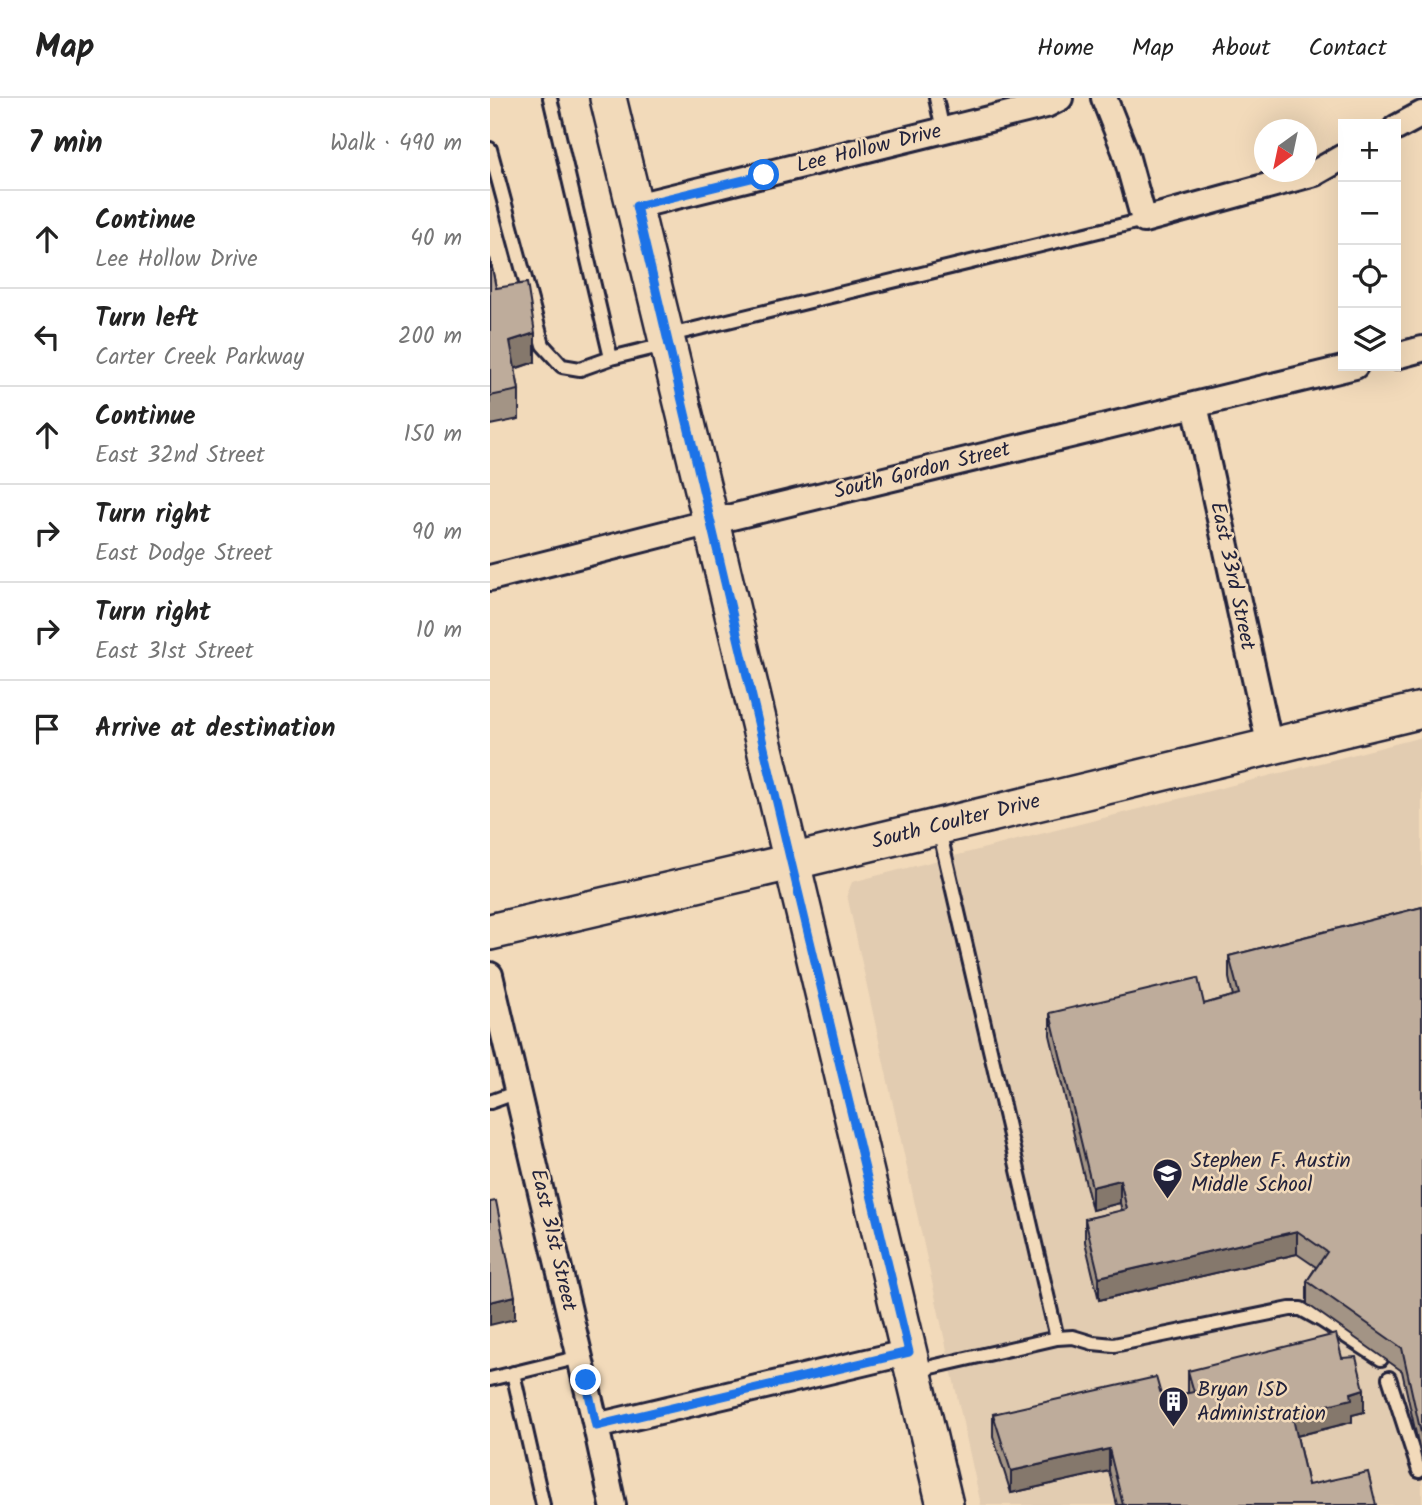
<!DOCTYPE html>
<html lang="en">
<head>
<meta charset="utf-8">
<style>
	:root { --surface:#fff; --page:#f2f2f2; --text:#222; --muted:#767676; --line:#e0e0e0 }
	body { margin:0; font-family:Kalam,sans-serif; background:var(--page); color:var(--text) }
	.controls { position:absolute; right:21px; top:21px; display:grid; overflow:hidden; border-radius:0px; box-shadow:0 7px 28px #0002 }
	.controls button { width:63px; height:63px; display:grid; place-items:center; padding:0; border:0; border-bottom:2px solid var(--line); background:var(--surface); color:var(--text); font:35px sans-serif }
	.compass { position:absolute; left:764px; top:21px; width:63px; height:63px; border-radius:50%; background:var(--surface); box-shadow:0 7px 28px #0002; rotate:213deg }
	.stop { position:absolute; width:21px; height:21px; margin:-16px; border:5px solid #1a73e8; border-radius:50%; background:#fff }
	.stop.end { background:#1a73e8; border-color:#fff; box-shadow:0 2px 7px #0008 }
	.list { margin:0; padding:0; list-style:none }
	h2 { display:flex; justify-content:space-between; align-items:center; height:91px; margin:0; padding:0 28px; font-size:30px }
	h2 small { font-size:23px; font-weight:400; color:var(--muted) }
	.list li { display:grid; grid-template-columns:46px 1fr auto; gap:21px; align-items:center; box-sizing:border-box; height:98px; padding:0 28px; border-top:2px solid var(--line) }
	.list b { display:block; font-size:26px; white-space:nowrap }
	.list p { margin:0; font-size:23px; white-space:nowrap; color:var(--muted) }
	.list em { font-size:23px; font-style:normal; color:var(--muted) }
	.icon { flex:none; width:38px; height:38px; fill:none; stroke:currentColor; stroke-width:2; stroke-linecap:round; stroke-linejoin:round }
	.map { position:relative; flex:none; width:932px; height:1407px; overflow:hidden }
	header { display:flex; align-items:center; gap:42px; box-sizing:border-box; height:98px; padding:0 35px; background:var(--surface); border-bottom:2px solid var(--line) }
	header strong { font-size:33px }
	nav { display:flex; gap:38px; margin-inline-start:auto; font-size:24px }
	main { display:flex }
	aside { flex:1; background:var(--surface) }
	.map>svg:first-child { display:block }
</style>
</head>
<body>
<header>
<strong>Map</strong>
<nav><a>Home</a><a>Map</a><a>About</a><a>Contact</a></nav>
</header>
<main>
<aside>
<h2>7 min<small>Walk · 490 m</small></h2>
<ul class="list">
<li><svg class="icon" aria-label="ahead" viewBox="0 0 24 24"><path d="M12 20V5M6 11l6-6 6 6"/></svg><div><b>Continue</b><p>Lee Hollow Drive</p></div><em>40 m</em></li>
<li><svg class="icon" aria-label="left" viewBox="0 0 24 24"><path d="M17 20v-9H6M10 6l-5 5 5 5"/></svg><div><b>Turn left</b><p>Carter Creek Parkway</p></div><em>200 m</em></li>
<li><svg class="icon" aria-label="ahead" viewBox="0 0 24 24"><path d="M12 20V5M6 11l6-6 6 6"/></svg><div><b>Continue</b><p>East 32nd Street</p></div><em>150 m</em></li>
<li><svg class="icon" aria-label="right" viewBox="0 0 24 24"><path d="M7 20v-9h11M14 6l5 5-5 5"/></svg><div><b>Turn right</b><p>East Dodge Street</p></div><em>90 m</em></li>
<li><svg class="icon" aria-label="right" viewBox="0 0 24 24"><path d="M7 20v-9h11M14 6l5 5-5 5"/></svg><div><b>Turn right</b><p>East 31st Street</p></div><em>10 m</em></li>
<li><svg class="icon" aria-label="arrive" viewBox="0 0 24 24"><path d="M6 21V4h12l-3 4 3 4H6"/></svg><div><b>Arrive at destination</b></div></li>
</ul>
</aside>
<div class="map">
<svg width="932" height="1407" viewBox="0 0 932 1407">
	<rect width="100%" height="100%" fill="#f2daba"/>
	<filter id="ink" filterUnits="userSpaceOnUse"><feTurbulence type="fractalNoise" baseFrequency=".0143" numOctaves="2"/><feDisplacementMap in="SourceGraphic" scale="14" xChannelSelector="R" yChannelSelector="G"/><feConvolveMatrix kernelMatrix="1 2 1 2 8 2 1 2 1" color-interpolation-filters="sRGB"/></filter>
	<g filter="url(#ink)">
		<!-- built -->
		<path fill="#e2ccb1" d="M 932,639 L 932,1407 L 491,1407 L 357,797 L 362,784 Z"/>
		<g fill="none" stroke-linecap="round" stroke-linejoin="round">
			<defs>
				<path id="lane" d="M 60,0 L 121,260 L 174,247
					M 446,0 L 453,33
					M 0,51 L 53,247 L 72,268 L 90,271 L 121,260
					M 176,238 L 654,122
					M 449,732 L 567,1240
					M 0,1004 L 28,994
					M 424,1273 L 567,1240 L 583,1239 L 603,1245 L 624,1247 L 800,1211 L 811,1211 L 831,1222 L 891,1261
					M 23,1275 L 53,1407
					M 899,1280 L 929,1373
					M 0,1281 L 90,1259"/>
				<path id="street" d="M 614,0 L 635,53 L 654,122 L 825,75 L 853,59
					M 906,30 L 932,16
					M 146,108 L 556,7 L 570,0
					M 906,258 L 932,251
					M 705,307 L 780,649
					M 0,480 L 221,424 L 865,268
					M 0,877 L 106,1328 L 123,1407
					M 106,1328 L 419,1254"/>
				<path id="secondary" d="M 118,0 L 221,424 L 455,1407
					M 0,834 L 301,764 L 932,612"/>
			</defs>
			<!-- lane casing -->
			<use href="#lane" stroke="#22223b" stroke-width="18"/>
			<!-- street casing -->
			<use href="#street" stroke="#22223b" stroke-width="30"/>
			<!-- secondary casing -->
			<use href="#secondary" stroke="#22223b" stroke-width="40"/>
			<!-- lane -->
			<use href="#lane" stroke="#f2daba" stroke-width="12"/>
			<!-- street -->
			<use href="#street" stroke="#f2daba" stroke-width="24"/>
			<!-- secondary -->
			<use href="#secondary" stroke="#f2daba" stroke-width="35"/>
		</g>
		<!-- wall -->
		<path fill="#a39485" stroke="#22223b" stroke-width="2" d="M 0,160 L 6,190 L 45,264 L 25,271 L 29,292 L 29,321 L 0,327 Z
			M 932,809 L 932,1363 L 912,1273 L 817,1206 L 817,1183 L 826,1169 L 807,1156 L 609,1202 L 595,1144 L 595,1121 L 632,1113 L 630,1105 L 602,1112 L 560,937 L 560,915 L 714,906 L 743,898 L 739,880 L 739,858 Z
			M 852,1260 L 874,1314 L 862,1317 L 862,1324 L 807,1338 L 818,1387 L 886,1407 L 627,1407 L 619,1373 L 521,1395 L 503,1338 L 503,1316 L 672,1300 L 698,1295 L 698,1273 Z"/>
		<!-- shaded-wall -->
		<path fill="#85786c" stroke="#22223b" stroke-width="2" d="M 45,235 L 45,264 L 20,272 L 20,243 Z
			M 630,1082 L 630,1105 L 602,1112 L 602,1089 Z
			M 807,1133 L 807,1156 L 609,1202 L 609,1179 Z
			M 25,1198 L 25,1221 L 0,1227 L 0,1204 Z
			M 874,1291 L 874,1314 L 862,1317 L 862,1324 L 802,1339 L 802,1316 Z
			M 619,1351 L 619,1373 L 521,1395 L 521,1373 Z"/>
		<!-- building -->
		<path fill="#beac9b" stroke="#22223b" stroke-width="2" d="M 0,160 L 6,190 L 37,185 L 45,235 L 20,243 L 29,292 L 0,298 Z
			M 932,809 L 932,1340 L 912,1250 L 817,1183 L 837,1154 L 807,1133 L 609,1179 L 595,1121 L 637,1111 L 630,1082 L 602,1089 L 560,915 L 708,880 L 714,906 L 749,896 L 739,858 Z
			M 6,1103 L 25,1198 L 0,1204 L 0,1104 Z
			M 846,1236 L 852,1260 L 866,1259 L 874,1291 L 861,1295 L 862,1301 L 802,1316 L 818,1387 L 878,1374 L 886,1407 L 633,1407 L 619,1351 L 521,1373 L 503,1316 L 666,1279 L 672,1300 L 704,1294 L 698,1273 Z"/>
	</g>
	<g fill="none" stroke-linecap="round" stroke-linejoin="round" filter="url(#ink)">
		<!-- route -->
		<path stroke="#1a73e8" stroke-width="9" d="M 96,1282 L 106,1328 L 419,1254 L 301,764 L 146,108 L 274,77"/>
	</g>
	<!-- icons -->
	<defs>
		<symbol id="school-pin" viewBox="-11 -11 22 30"><path d="M0 17L-7.5 6A9.5 9.5 0 1 1 7.5 6Z" fill="#22223b" stroke="#f2daba"/><path d="M0-5L7-2L0 1L-7-2ZM-4 1L0 2.5L4 1V4Q0 6-4 4Z" fill="#fff"/></symbol>
		<symbol id="building-pin" viewBox="-11 -11 22 30"><path d="M0 17L-7.5 6A9.5 9.5 0 1 1 7.5 6Z" fill="#22223b" stroke="#f2daba"/><path d="M-4-6H4V6H1V3H-1V6H-4ZM-2.5-4.3h1.7v1.8h-1.7ZM.8-4.3h1.7v1.8H.8ZM-2.5-1h1.7V.8h-1.7ZM.8-1h1.7V.8H.8Z" fill="#fff"/></symbol>
	</defs>
	<g fill-rule="evenodd">
		<use href="#school-pin" x="660" y="1058" width="35" height="47"/>
		<use href="#building-pin" x="666" y="1286" width="35" height="47"/>
	</g>
	<g text-anchor="middle" dominant-baseline="central" stroke-width="5" stroke-linejoin="round" paint-order="stroke">
		<!-- street labels -->
		<g font-size="21" fill="#22223b" stroke="#f2daba">
			<text transform="translate(379 51) rotate(-14)">Lee Hollow Drive</text>
			<text transform="translate(432 373) rotate(-14)">South Gordon Street</text>
			<text transform="translate(742 478) rotate(78)">East 33rd Street</text>
			<text transform="translate(466 724) rotate(-14)">South Coulter Drive</text>
			<text transform="translate(63 1142) rotate(77)">East 31st Street</text>
		</g>
		<!-- poi labels -->
		<g font-size="21" fill="#22223b" stroke="#f2daba" text-anchor="start">
			<text x="701" y="1063">Stephen F. Austin<tspan x="701" dy="24">Middle School</tspan></text>
			<text x="707" y="1292">Bryan ISD<tspan x="707" dy="24">Administration</tspan></text>
		</g>
	</g>
</svg>
<div class="controls">
<button>+</button>
<button>−</button>
<button><svg class="icon" aria-label="locate" viewBox="0 0 24 24"><circle cx="12" cy="12" r="6"/><path d="M12 2v4M12 18v4M2 12h4M18 12h4"/></svg></button>
<button><svg class="icon" aria-label="layers" viewBox="0 0 24 24"><path d="M12 4l9 5-9 5-9-5zM3 14l9 5 9-5"/></svg></button>
</div>
<svg class="compass" viewBox="-18 -18 36 36"><path d="M0-13l5 13h-10z" fill="#e53935"/><path d="M0 13l5-13h-10z" fill="#767676"/></svg>
<div class="stop" style="left:274px;top:77px"></div>
<div class="stop end" style="left:96px;top:1282px"></div>
</div>
</main>
</body>
</html>
